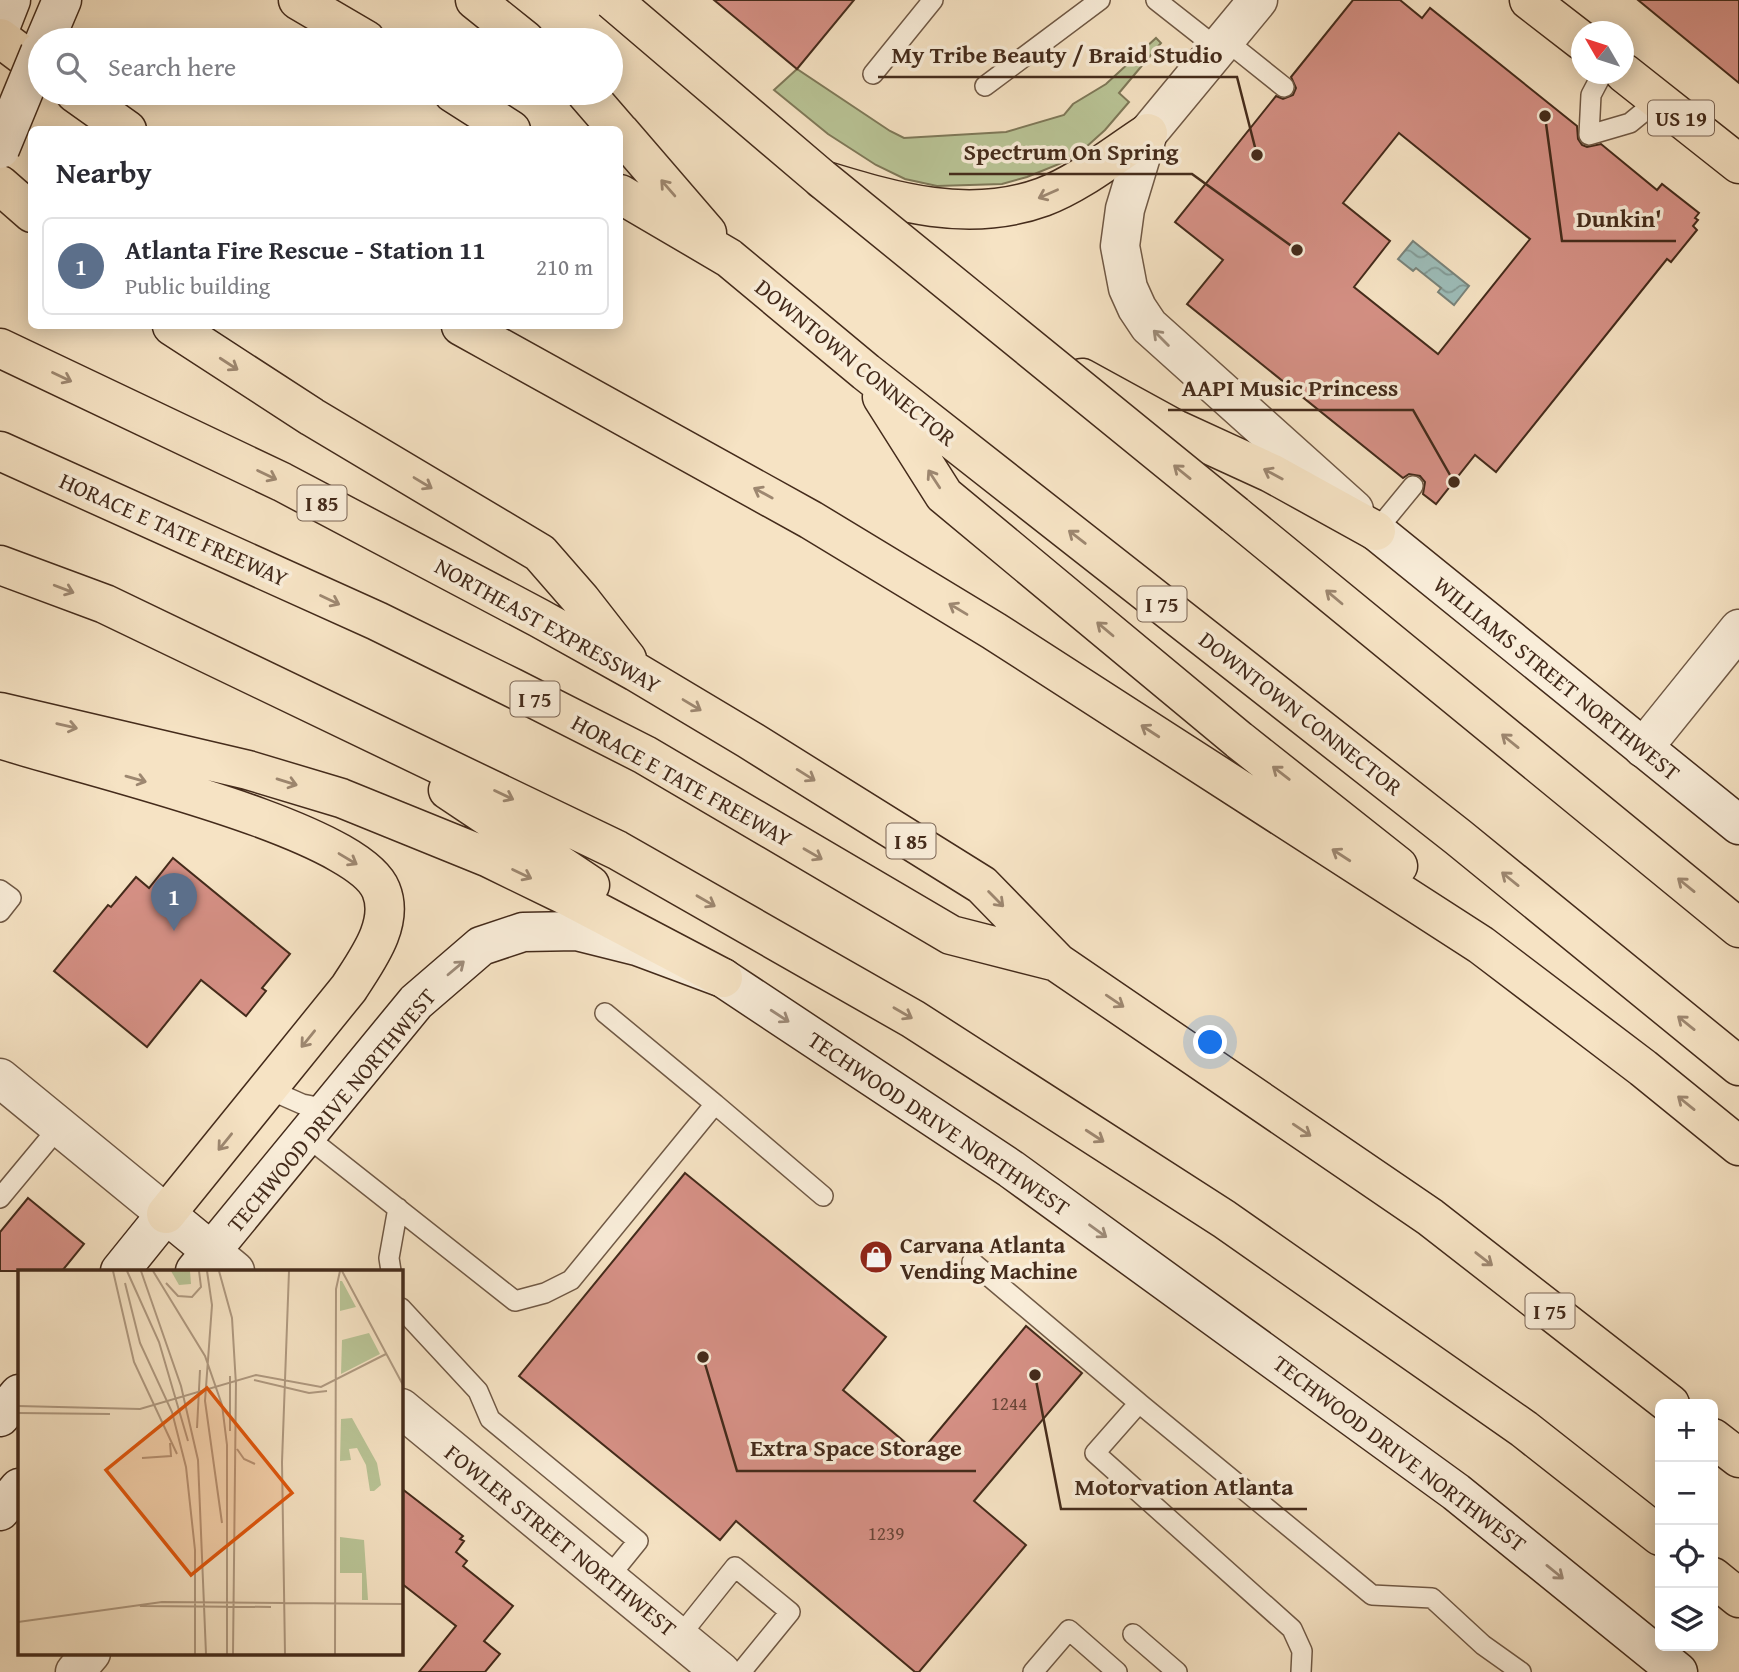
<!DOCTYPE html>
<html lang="en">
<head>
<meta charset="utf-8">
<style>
	:root { --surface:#fff; --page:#f2f2f3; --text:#2b2b33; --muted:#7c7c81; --line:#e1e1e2; --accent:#8f2418 }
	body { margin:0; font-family:"Gentium Book Plus",serif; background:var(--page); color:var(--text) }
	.controls { position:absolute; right:21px; bottom:21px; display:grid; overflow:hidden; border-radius:10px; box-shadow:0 4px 18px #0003 }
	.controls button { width:63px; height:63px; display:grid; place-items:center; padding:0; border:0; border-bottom:2px solid var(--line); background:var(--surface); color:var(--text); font:35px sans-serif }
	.compass { position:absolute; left:1571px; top:21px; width:63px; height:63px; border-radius:50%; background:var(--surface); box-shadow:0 4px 18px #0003; rotate:309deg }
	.you { position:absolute; left:1211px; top:1043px; width:24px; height:24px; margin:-18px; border:5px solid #fff; border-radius:50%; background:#1a73e8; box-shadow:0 0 0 10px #1a73e833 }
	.badge { display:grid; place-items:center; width:46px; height:46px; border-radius:50%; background:var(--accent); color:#fff; font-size:23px; font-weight:700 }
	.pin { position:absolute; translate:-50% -58px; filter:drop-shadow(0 2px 4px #0008) }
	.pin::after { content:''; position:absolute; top:37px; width:24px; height:21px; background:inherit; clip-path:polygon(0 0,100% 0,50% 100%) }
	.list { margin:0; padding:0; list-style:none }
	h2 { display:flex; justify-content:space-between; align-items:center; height:91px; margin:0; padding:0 28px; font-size:30px }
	h2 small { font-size:23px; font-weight:400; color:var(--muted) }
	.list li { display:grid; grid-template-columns:46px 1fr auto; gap:21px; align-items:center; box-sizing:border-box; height:98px; margin:0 14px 14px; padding:0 14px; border:2px solid var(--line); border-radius:10px }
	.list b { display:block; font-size:26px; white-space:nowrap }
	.list p { margin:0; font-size:23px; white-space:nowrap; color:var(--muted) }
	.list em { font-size:23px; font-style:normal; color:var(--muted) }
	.icon { flex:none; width:38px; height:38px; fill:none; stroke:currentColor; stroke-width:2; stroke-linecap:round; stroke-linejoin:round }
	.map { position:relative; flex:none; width:1739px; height:1672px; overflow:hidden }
	.search { position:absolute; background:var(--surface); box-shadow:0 4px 18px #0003; left:28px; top:28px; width:595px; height:77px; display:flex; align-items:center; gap:18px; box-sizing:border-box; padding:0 24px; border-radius:38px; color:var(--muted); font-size:26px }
	.panel { position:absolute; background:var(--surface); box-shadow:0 4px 18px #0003; left:28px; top:126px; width:595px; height:203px; border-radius:10px }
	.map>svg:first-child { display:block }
</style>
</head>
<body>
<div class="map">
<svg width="1739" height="1672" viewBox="0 0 1739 1672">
	<defs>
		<pattern id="water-waves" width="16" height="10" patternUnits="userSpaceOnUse" patternTransform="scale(1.75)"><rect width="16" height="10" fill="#9dbdb9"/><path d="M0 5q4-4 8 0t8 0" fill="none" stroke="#829a96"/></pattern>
	</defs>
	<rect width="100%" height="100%" fill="#f6e3c4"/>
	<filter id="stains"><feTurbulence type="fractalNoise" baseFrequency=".00286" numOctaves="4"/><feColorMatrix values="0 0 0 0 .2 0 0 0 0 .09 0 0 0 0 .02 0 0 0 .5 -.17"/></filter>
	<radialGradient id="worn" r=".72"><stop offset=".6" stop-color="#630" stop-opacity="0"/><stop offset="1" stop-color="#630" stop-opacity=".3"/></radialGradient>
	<!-- grass -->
	<path fill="#b9c496" stroke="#7e7858" stroke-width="2" d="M 1156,38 L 1161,43 L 1119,93 L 1129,102 L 1105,130 L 1074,158 L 1027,177 L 1002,184 L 937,186 L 905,179 L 876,165 L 828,134 L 774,90 L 797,69 L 890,131 L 904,138 L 1006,132 L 1064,115 L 1073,104 L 1106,84 Z"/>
	<!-- water -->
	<path fill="url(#water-waves)" stroke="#79837a" stroke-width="2" d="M 1413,241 L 1469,286 L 1454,305 L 1438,292 L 1441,288 L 1416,268 L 1413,271 L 1398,259 Z"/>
	<!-- building -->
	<path fill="#d59085" stroke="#442b1b" stroke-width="2" fill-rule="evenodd" d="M 714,0 L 854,0 L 797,69 Z
		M 1353,0 L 1400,0 L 1422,18 L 1430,8 L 1577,126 L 1578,139 L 1582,145 L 1587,147 L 1601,144 L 1657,190 L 1662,184 L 1699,213 L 1695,218 L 1698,220 L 1693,226 L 1697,230 L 1671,262 L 1667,259 L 1496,472 L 1475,455 L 1436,504 L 1423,494 L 1425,482 L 1420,476 L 1409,474 L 1403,478 L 1187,304 L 1223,260 L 1175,222 L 1276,96 L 1283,99 L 1293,95 L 1296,88 L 1291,77 ZM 1399,133 L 1530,239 L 1438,354 L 1354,287 L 1390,241 L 1343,203 Z
		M 1638,0 L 1739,0 L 1739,83 Z
		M 173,858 L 290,954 L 262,988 L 266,991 L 246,1016 L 201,980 L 147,1047 L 54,971 L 108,905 L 111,907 L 136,877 L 149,888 Z
		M 685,1173 L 886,1337 L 843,1390 L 919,1454 L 1026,1326 L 1082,1373 L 974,1501 L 1026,1545 L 919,1672 L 915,1672 L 736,1521 L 720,1540 L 519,1376 Z
		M 28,1198 L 84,1244 L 62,1271 L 0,1271 L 0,1232 Z
		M 401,1488 L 463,1536 L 460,1539 L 464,1541 L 456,1552 L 467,1561 L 463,1566 L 513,1606 L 484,1641 L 500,1654 L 485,1672 L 419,1672 L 456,1626 L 401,1583 Z"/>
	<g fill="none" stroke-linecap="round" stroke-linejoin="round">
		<defs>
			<path id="lane" d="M 1156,0 L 1217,48
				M 1224,39 L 1284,87
				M 873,74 L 933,0
				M 1602,74 L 1591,95 L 1589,135 L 1630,123 L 1658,100
				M 985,86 L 1100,0
				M 1376,531 L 1413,486
				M 0,890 L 11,898 L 0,912
				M 268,1089 L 302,1104 L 328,1109
				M 715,1104 L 823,1196
				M 306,1136 L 515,1301 L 545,1293 L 571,1280 L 715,1104 L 605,1013
				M 0,1198 L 59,1127
				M 972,1262 L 1139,1403
				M 391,1271 L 389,1258 L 398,1208
				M 401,1308 L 478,1391 L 490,1419 L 638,1541 L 608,1578
				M 1133,1634 L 1177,1672
				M 679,1637 L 735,1567 L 790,1612 L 741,1672
				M 1033,1672 L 1069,1630 L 1117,1672
				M 1301,1672 L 1302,1651 L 1292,1629 L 1095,1453 L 1139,1403 L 1372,1595 L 1432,1598 L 1483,1645 L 1521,1672"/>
			<path id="street" d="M 1258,0 L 1148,133 L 1125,209 L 1120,246 L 1128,288 L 1137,308 L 1149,326 L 1354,510
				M 1643,748 L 1739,629
				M 0,1078 L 166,1214
				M 211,1251 L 235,1271
				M 401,1408 L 721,1672
				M 75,1672 L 91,1653"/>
			<path id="secondary" d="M 0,28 L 11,0
				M 45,40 L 62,0
				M 1376,531 L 1739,825
				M 120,1271 L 166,1214 L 211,1251
				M 195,1271 L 416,1002 L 481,946 L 523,932 L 577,931 L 637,946 L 723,978 L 1011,1169 L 1456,1492 L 1678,1672
				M 0,1417 L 19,1394
				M 0,1511 L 19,1488"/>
			<path id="primary" d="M 1529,0 L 1582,41
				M 1624,73 L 1739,164"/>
			<path id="highway" d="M 298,0 L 366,40
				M 475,0 L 525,40
				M 0,38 L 40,68
				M 75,93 L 127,130
				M 453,93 L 511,130
				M 586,93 L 618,130
				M 620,132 L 707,233
				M 823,180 C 895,202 969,224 1043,197 C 1080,183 1114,155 1148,133
				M 0,185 L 32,213
				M 620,194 L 729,258 L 866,372 L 1458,837 L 1739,1066
				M 172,326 L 312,417 L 540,553 L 581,600 L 627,659
				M 461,326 L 811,520 L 994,631 L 1481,945 L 1643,1068 L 1739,1146
				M 0,348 L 282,482 L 539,618 L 636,672 L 748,739 L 982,885 L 1058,963 L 1430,1217 L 1670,1404
				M 1082,378 L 1175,429 L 1271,473 L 1376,531
				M 882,397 L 944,495 L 1239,740 L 1398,866
				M 0,451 L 377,621 L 513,688 L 645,755 L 951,935 L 1057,962
				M 1235,515 L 1739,928
				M 0,565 L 105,604 L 617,850 L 913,1019 L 1224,1219 L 1524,1429 L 1660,1536
				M 0,712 L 248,770 L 341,798 L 489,858 L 569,897 L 723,978
				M 0,739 C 71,763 356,827 381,890 C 395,924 366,961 349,988 L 166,1214
				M 448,790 L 590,885
				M 1713,1438 L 1739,1458
				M 1713,1577 L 1739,1598"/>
		</defs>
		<!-- lane casing -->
		<use href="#lane" stroke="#705945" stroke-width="22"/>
		<!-- street casing -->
		<use href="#street" stroke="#705945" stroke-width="41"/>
		<!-- secondary casing -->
		<use href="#secondary" stroke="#442b1b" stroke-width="41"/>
		<!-- primary casing -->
		<use href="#primary" stroke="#442b1b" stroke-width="41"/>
		<!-- highway casing -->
		<use href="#highway" stroke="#442b1b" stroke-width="41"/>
		<!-- lane -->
		<use href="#lane" stroke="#f9edd9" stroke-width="19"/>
		<!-- street -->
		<use href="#street" stroke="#f9edd9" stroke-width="38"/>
		<!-- secondary -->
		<use href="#secondary" stroke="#f9edd9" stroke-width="38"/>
		<!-- primary -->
		<use href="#primary" stroke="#f6e3c4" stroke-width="38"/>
		<!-- highway -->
		<use href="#highway" stroke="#f6e3c4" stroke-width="38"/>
		<defs>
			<path id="secondary-bridge" d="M 0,149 L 40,52"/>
			<path id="highway-bridge" d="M 612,0 L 821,178 L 1235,515"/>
		</defs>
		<!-- secondary-bridge casing -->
		<use href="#secondary-bridge" stroke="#442b1b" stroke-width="41" stroke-linecap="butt"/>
		<!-- highway-bridge casing -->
		<use href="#highway-bridge" stroke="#442b1b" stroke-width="41" stroke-linecap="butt"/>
		<!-- secondary-bridge -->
		<use href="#secondary-bridge" stroke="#f9edd9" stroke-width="38"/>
		<!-- highway-bridge -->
		<use href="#highway-bridge" stroke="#f6e3c4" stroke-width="38"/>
	</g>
	<!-- one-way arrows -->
	<defs><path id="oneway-shaft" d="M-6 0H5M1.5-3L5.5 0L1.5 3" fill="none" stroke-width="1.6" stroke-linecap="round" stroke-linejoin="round" transform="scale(1.75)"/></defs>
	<g stroke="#9d8770">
		<use href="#oneway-shaft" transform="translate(668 188) rotate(-131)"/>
		<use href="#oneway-shaft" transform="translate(1048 194) rotate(156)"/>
		<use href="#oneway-shaft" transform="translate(229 364) rotate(33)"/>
		<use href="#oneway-shaft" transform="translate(62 377) rotate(25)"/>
		<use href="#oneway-shaft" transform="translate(1182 472) rotate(-141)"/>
		<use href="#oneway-shaft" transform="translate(1273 474) rotate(-152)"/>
		<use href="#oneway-shaft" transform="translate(267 475) rotate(26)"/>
		<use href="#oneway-shaft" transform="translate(934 479) rotate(-123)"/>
		<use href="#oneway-shaft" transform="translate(423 483) rotate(31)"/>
		<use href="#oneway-shaft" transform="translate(763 493) rotate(-151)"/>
		<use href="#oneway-shaft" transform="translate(1077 537) rotate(-142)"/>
		<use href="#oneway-shaft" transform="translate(64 589) rotate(21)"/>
		<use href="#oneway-shaft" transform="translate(1334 597) rotate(-140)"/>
		<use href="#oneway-shaft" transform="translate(330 600) rotate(25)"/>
		<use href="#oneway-shaft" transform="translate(958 609) rotate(-149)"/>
		<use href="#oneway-shaft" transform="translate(1105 629) rotate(-140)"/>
		<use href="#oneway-shaft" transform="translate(692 705) rotate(31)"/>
		<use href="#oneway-shaft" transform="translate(67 726) rotate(13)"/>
		<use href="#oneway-shaft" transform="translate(1150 731) rotate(-147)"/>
		<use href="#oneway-shaft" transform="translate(1510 741) rotate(-141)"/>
		<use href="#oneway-shaft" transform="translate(1281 773) rotate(-142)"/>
		<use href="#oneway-shaft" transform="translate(806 775) rotate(32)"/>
		<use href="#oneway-shaft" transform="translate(136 779) rotate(16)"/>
		<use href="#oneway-shaft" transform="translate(287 782) rotate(17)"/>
		<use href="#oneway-shaft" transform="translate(504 795) rotate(26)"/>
		<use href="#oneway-shaft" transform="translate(813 854) rotate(30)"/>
		<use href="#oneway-shaft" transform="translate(1341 855) rotate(-147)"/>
		<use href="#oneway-shaft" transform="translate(348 859) rotate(31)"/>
		<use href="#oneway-shaft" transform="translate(522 874) rotate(26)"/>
		<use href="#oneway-shaft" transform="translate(1510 879) rotate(-141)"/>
		<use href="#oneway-shaft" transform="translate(1686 885) rotate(-141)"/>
		<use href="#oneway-shaft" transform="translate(996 899) rotate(45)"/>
		<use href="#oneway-shaft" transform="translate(706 901) rotate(30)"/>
		<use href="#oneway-shaft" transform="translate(1115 1001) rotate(34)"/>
		<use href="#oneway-shaft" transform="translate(903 1013) rotate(30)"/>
		<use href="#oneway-shaft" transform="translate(1686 1023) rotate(-141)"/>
		<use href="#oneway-shaft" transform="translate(308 1039) rotate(129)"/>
		<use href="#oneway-shaft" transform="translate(1686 1103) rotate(-141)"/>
		<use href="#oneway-shaft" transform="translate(1302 1130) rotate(34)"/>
		<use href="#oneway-shaft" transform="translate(1095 1136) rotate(33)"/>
		<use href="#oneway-shaft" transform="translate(225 1142) rotate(129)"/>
		<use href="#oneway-shaft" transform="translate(1484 1259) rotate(38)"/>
	</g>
	<g stroke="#9e8c7a">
		<use href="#oneway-shaft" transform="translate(1161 338) rotate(-135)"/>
		<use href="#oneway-shaft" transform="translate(456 968) rotate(-40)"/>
		<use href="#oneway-shaft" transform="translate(780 1016) rotate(33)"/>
		<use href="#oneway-shaft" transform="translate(1098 1231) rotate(36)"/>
		<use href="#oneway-shaft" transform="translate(1555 1572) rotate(39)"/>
	</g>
	<!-- icons -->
	<defs>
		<symbol id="shop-disc" viewBox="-11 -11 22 22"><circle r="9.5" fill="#8f2418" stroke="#f9edd9"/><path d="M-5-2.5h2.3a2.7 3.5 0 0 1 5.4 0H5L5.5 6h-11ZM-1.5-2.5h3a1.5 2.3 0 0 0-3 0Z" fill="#fff"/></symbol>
	</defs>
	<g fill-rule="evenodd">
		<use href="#shop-disc" x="857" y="1238" width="38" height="38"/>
	</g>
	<g text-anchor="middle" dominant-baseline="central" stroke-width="7" stroke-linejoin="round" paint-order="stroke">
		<!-- number labels -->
		<g font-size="19" fill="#684436">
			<text x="1009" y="1403">1244</text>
			<text x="886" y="1533">1239</text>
		</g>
		<!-- shield labels -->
		<g fill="#f9edd9" stroke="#7a6554" stroke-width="2">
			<rect x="1648" y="100.5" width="66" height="35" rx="5"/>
			<rect x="297.5" y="485.5" width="49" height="35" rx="5"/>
			<rect x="1137.5" y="586.5" width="49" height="35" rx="5"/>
			<rect x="510.5" y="681.5" width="49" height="35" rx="5"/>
			<rect x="886.5" y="823.5" width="49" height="35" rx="5"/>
			<rect x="1525.5" y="1293.5" width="49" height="35" rx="5"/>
		</g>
		<g font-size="21" font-weight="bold" fill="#442b1b">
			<text x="1681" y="118">US 19</text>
			<text x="322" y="503">I 85</text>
			<text x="1162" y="604">I 75</text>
			<text x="535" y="699">I 75</text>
			<text x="911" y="841">I 85</text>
			<text x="1550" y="1311">I 75</text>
		</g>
		<!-- street labels -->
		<g font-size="23" fill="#442b1b" stroke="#f9edd9">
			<text transform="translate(856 362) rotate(39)">DOWNTOWN CONNECTOR</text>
			<text transform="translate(174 529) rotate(24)">HORACE E TATE FREEWAY</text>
			<text transform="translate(548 625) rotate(29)">NORTHEAST EXPRESSWAY</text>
			<text transform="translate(1557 678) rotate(39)">WILLIAMS STREET NORTHWEST</text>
			<text transform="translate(1301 713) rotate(38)">DOWNTOWN CONNECTOR</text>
			<text transform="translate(682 780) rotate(29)">HORACE E TATE FREEWAY</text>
			<text transform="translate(331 1110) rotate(-50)">TECHWOOD DRIVE NORTHWEST</text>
			<text transform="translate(939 1123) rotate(34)">TECHWOOD DRIVE NORTHWEST</text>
			<text transform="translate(1400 1453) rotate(37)">TECHWOOD DRIVE NORTHWEST</text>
			<text transform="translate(561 1540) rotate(39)">FOWLER STREET NORTHWEST</text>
		</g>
		<!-- poi labels -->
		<g font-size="23" font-weight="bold" fill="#442b1b" stroke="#f9edd9" text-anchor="start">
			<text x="900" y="1244">Carvana Atlanta<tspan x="900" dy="26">Vending Machine</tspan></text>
		</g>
	</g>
	<!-- overview -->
	<g transform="translate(18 1270)">
		<rect width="385" height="385" fill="#f6e3c4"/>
		<path d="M 351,63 L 362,84 L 323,104 L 324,70 ZM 334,148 L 359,193 L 363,215 L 356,221 L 352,221 L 348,195 L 339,178 L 331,179 L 333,190 L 322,191 L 323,149 Z" fill="#b9c496"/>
		<path d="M 153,1 L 172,1 L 173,14 L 161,15 Z" fill="#b9c496"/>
		<path d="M 322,11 L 324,11 L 338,37 L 322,41 ZM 322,267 L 346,270 L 350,330 L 344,330 L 344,303 L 322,303 Z" fill="#b9c496"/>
		<path fill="none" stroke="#af9980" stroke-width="2" d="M 95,1 L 116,92 L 159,184M 109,1 L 141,72 L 170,171M 123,1 L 163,116 L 180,190 L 188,384M 135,1 L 187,86 L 204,135 L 209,175 L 209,384M 189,1 L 194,35 L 187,131 L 204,253M 201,1 L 214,48 L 218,115M 324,1 L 385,115M 107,13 L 122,73 L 154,142 L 168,197 L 177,280 L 177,384M 148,13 L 160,26 L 174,27 L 183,17 L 181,1M 236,110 L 291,123 L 309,121M 0,136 L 122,139 L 238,105 L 303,117 L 368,84M 0,143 L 92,144M 179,158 L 182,100M 212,161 L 212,106M 219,179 L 226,189 L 237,194M 124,188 L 153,186 L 152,173M 122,336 L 253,337M 0,352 L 144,332 L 385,334M 215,384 L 218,110M 267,384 L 264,192 L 271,1M 317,384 L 318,19 L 322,1"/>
		<path fill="#e0570d" fill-opacity="0.15" stroke="#e0570d" stroke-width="3.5" d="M 189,118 L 274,223 L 173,305 L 88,200 Z"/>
		<rect width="385" height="385" fill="none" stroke="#442b1b" stroke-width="3.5"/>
	</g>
	<!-- callouts -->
	<path fill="none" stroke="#442b1b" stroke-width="2.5" d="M1257 155L1237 77H878M1297 250L1192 174H949M1545 116L1562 241H1676M1454 482L1413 410H1168M703 1357L737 1471H976M1035 1375L1061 1509H1307"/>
	<g fill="#442b1b" stroke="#f9edd9" stroke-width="2.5">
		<circle cx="1257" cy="155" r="7"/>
		<circle cx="1297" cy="250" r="7"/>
		<circle cx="1545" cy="116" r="7"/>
		<circle cx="1454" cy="482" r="7"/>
		<circle cx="703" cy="1357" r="7"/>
		<circle cx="1035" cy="1375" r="7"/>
	</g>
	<g font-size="24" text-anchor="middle" font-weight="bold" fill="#442b1b" stroke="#f9edd9" stroke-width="7" stroke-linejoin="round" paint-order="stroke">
		<text x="1057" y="63">My Tribe Beauty / Braid Studio</text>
		<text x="1071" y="160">Spectrum On Spring</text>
		<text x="1619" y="227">Dunkin'</text>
		<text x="1290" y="396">AAPI Music Princess</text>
		<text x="856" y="1456">Extra Space Storage</text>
		<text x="1184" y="1495">Motorvation Atlanta</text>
	</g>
	<rect width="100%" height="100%" filter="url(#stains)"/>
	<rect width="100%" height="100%" fill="url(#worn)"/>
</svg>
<div class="controls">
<button>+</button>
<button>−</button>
<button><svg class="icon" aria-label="locate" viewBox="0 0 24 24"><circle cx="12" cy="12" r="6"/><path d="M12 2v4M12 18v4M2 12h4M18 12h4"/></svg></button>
<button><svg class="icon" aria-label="layers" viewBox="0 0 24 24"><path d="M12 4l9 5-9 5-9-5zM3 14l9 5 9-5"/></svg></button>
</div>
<svg class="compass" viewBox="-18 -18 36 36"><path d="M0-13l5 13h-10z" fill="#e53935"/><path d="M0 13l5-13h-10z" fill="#7c7c81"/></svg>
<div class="you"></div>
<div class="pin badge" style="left:174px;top:931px;background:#5c6f8a">1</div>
<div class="search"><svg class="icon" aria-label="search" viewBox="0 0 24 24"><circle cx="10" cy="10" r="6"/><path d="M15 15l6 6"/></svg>Search here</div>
<section class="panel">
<h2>Nearby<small></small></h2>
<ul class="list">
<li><span class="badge" style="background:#5c6f8a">1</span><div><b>Atlanta Fire Rescue - Station 11</b><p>Public building</p></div><em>210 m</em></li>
</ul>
</section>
</div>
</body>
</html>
